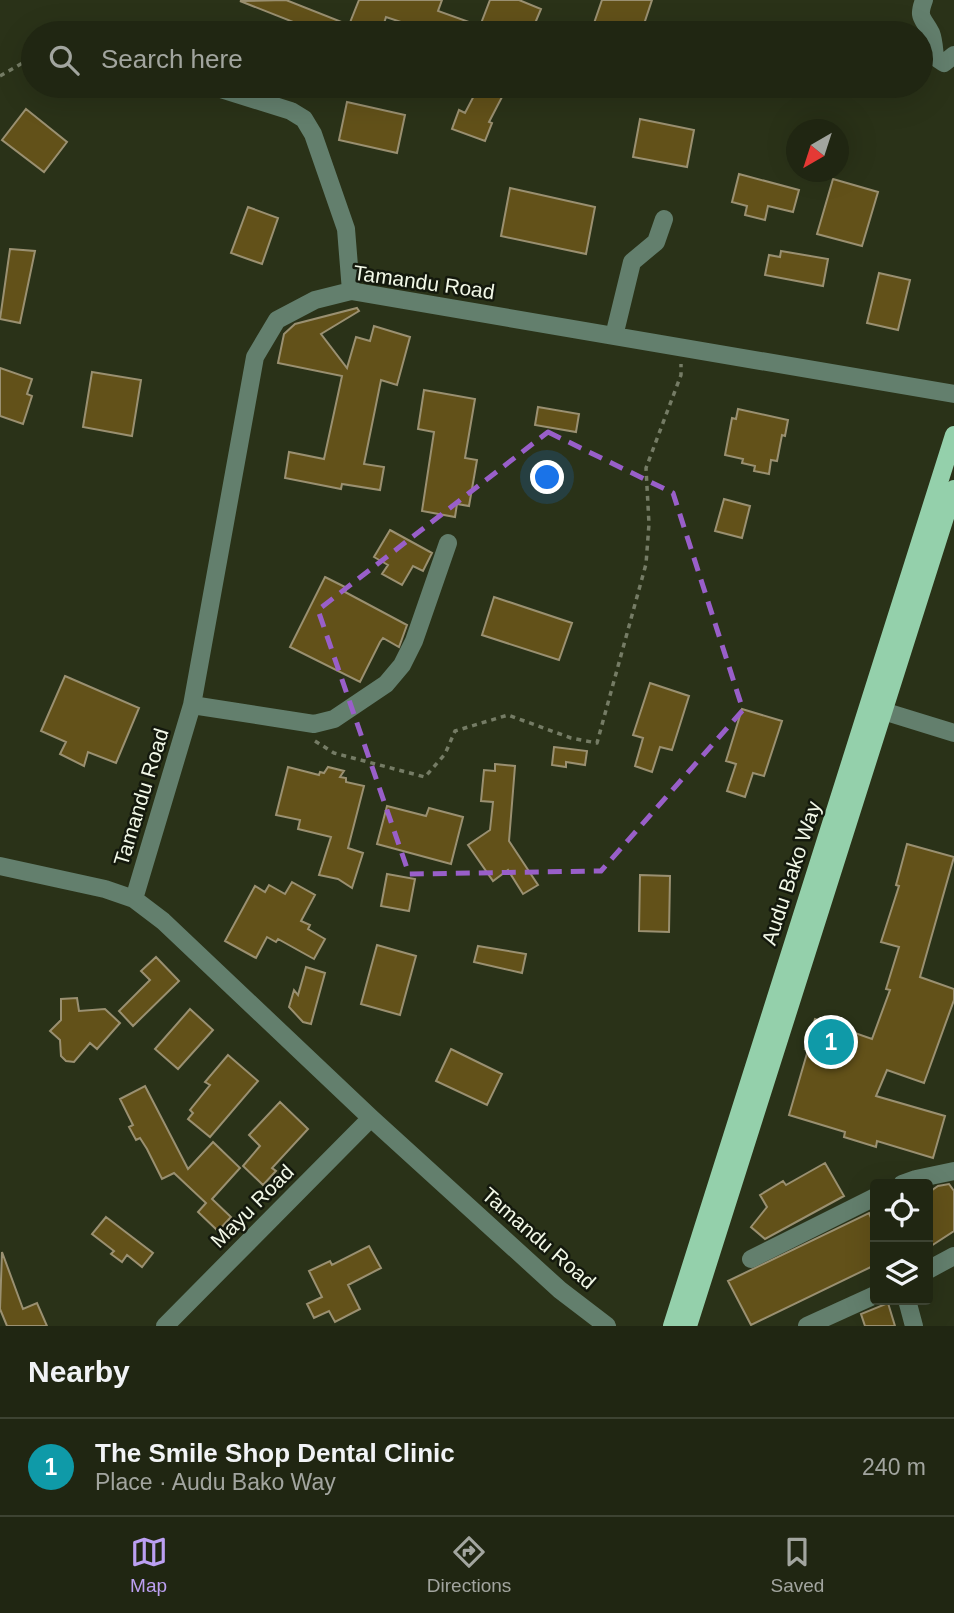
<!DOCTYPE html>
<html lang="en">
<head>
<meta charset="utf-8">
<style>
	:root { --surface:#202612; --page:#2d3220; --text:#f1f3f6; --muted:#a2a59f; --line:#3d4332; --accent:#bca0f2 }
	body { margin:0; font-family:Arial,sans-serif; background:var(--page); color:var(--text) }
	.controls { position:absolute; right:21px; bottom:21px; display:grid; overflow:hidden; border-radius:7px; box-shadow:0 7px 28px #0002 }
	.controls button { width:63px; height:63px; display:grid; place-items:center; padding:0; border:0; border-bottom:2px solid var(--line); background:var(--surface); color:var(--text); font:35px sans-serif }
	.compass { position:absolute; left:786px; top:119px; width:63px; height:63px; border-radius:50%; background:var(--surface); box-shadow:0 7px 28px #0002; rotate:219deg }
	.you { position:absolute; left:548px; top:478px; width:24px; height:24px; margin:-18px; border:5px solid #fff; border-radius:50%; background:#1a73e8; box-shadow:0 0 0 10px #1a73e833 }
	.badge { display:grid; place-items:center; width:46px; height:46px; border-radius:50%; background:var(--accent); color:#fff; font-size:23px; font-weight:700 }
	.pin { position:absolute; translate:-50% -50%; border:4px solid #fff; box-shadow:0 2px 7px #0006 }
	.list { margin:0; padding:0; list-style:none }
	h2 { display:flex; justify-content:space-between; align-items:center; height:91px; margin:0; padding:0 28px; font-size:30px }
	h2 small { font-size:23px; font-weight:400; color:var(--muted) }
	.list li { display:grid; grid-template-columns:46px 1fr auto; gap:21px; align-items:center; box-sizing:border-box; height:98px; padding:0 28px; border-top:2px solid var(--line) }
	.list b { display:block; font-size:26px; white-space:nowrap }
	.list p { margin:0; font-size:23px; white-space:nowrap; color:var(--muted) }
	.list em { font-size:23px; font-style:normal; color:var(--muted) }
	.icon { flex:none; width:38px; height:38px; fill:none; stroke:currentColor; stroke-width:2; stroke-linecap:round; stroke-linejoin:round }
	.map { position:relative; flex:none; width:954px; height:1326px; overflow:hidden }
	.search { position:absolute; background:var(--surface); box-shadow:0 7px 28px #0002; left:21px; right:21px; top:21px; height:77px; display:flex; align-items:center; gap:18px; box-sizing:border-box; padding:0 24px; border-radius:38px; color:var(--muted); font-size:26px }
	.sheet { height:189px; background:var(--surface) }
	nav { display:flex; justify-content:space-around; align-items:center; box-sizing:border-box; height:98px; border-top:2px solid var(--line); background:var(--surface); font-size:19px; color:var(--muted) }
	nav a { display:grid; justify-items:center; gap:4px }
	nav .on { color:var(--accent) }
	.map>svg:first-child { display:block }
</style>
</head>
<body>
<div class="map">
<svg width="954" height="1326" viewBox="0 0 954 1326">
	<rect width="100%" height="100%" fill="#2a3218"/>
	<!-- building -->
	<path fill="#625119" stroke="#9a9071" stroke-width="2" d="M 286,0 L 349,25 L 359,0 L 442,0 L 438,11 L 480,26 L 490,0 L 519,0 L 541,9 L 531,33 L 434,33 L 386,17 L 381,33 L 321,33 L 240,1 Z
		M 602,0 L 652,0 L 641,33 L 606,33 L 592,29 Z
		M 479,86 L 502,97 L 489,122 L 492,123 L 485,141 L 452,129 L 459,110 L 465,113 Z
		M 347,102 L 405,115 L 397,153 L 339,140 Z
		M 26,109 L 67,142 L 44,172 L 2,140 Z
		M 640,119 L 694,130 L 687,167 L 633,157 Z
		M 739,174 L 799,190 L 793,212 L 768,206 L 765,220 L 745,215 L 747,206 L 732,202 Z
		M 833,179 L 878,192 L 862,246 L 817,234 Z
		M 510,188 L 595,207 L 586,254 L 501,236 Z
		M 248,207 L 278,218 L 262,264 L 231,253 Z
		M 10,249 L 35,251 L 20,323 L 0,319 Z
		M 781,251 L 828,259 L 823,286 L 765,275 L 769,255 L 780,257 Z
		M 879,273 L 910,280 L 898,330 L 867,323 Z
		M 357,308 L 359,311 L 321,334 L 347,368 L 356,337 L 370,341 L 374,326 L 410,337 L 397,385 L 381,380 L 364,464 L 384,467 L 380,490 L 342,484 L 341,489 L 285,478 L 289,452 L 324,459 L 342,376 L 278,363 L 284,334 L 295,324 Z
		M 0,368 L 32,379 L 27,394 L 32,396 L 23,424 L 0,416 Z
		M 92,372 L 141,380 L 132,436 L 83,427 Z
		M 424,390 L 475,399 L 465,458 L 477,460 L 469,506 L 457,504 L 455,517 L 422,511 L 434,432 L 418,429 Z
		M 538,407 L 579,414 L 576,432 L 535,425 Z
		M 738,409 L 788,420 L 785,436 L 782,435 L 777,461 L 771,460 L 769,474 L 754,471 L 755,466 L 742,463 L 743,459 L 725,455 L 732,418 L 736,419 Z
		M 724,499 L 750,506 L 742,538 L 715,531 Z
		M 390,530 L 432,553 L 423,571 L 413,566 L 402,585 L 382,574 L 388,565 L 374,557 Z
		M 325,577 L 347,588 L 345,592 L 407,625 L 399,647 L 383,638 L 380,642 L 360,682 L 290,647 Z
		M 494,597 L 572,623 L 559,660 L 482,635 Z
		M 65,676 L 139,708 L 116,763 L 88,752 L 84,766 L 60,754 L 66,742 L 41,731 Z
		M 650,683 L 689,696 L 672,750 L 660,747 L 652,772 L 635,766 L 643,738 L 633,735 Z
		M 742,709 L 782,721 L 764,776 L 753,773 L 745,797 L 727,791 L 736,764 L 726,761 Z
		M 554,747 L 587,751 L 585,765 L 566,762 L 566,767 L 552,765 Z
		M 495,764 L 515,766 L 509,841 L 538,885 L 523,894 L 508,870 L 493,881 L 468,845 L 490,830 L 493,802 L 481,801 L 484,770 L 495,771 Z
		M 288,767 L 319,775 L 320,772 L 324,773 L 328,767 L 344,771 L 340,777 L 346,778 L 346,782 L 364,786 L 348,848 L 363,853 L 352,888 L 338,879 L 319,875 L 331,837 L 298,829 L 300,820 L 276,815 Z
		M 387,806 L 426,816 L 429,808 L 463,817 L 451,864 L 377,844 Z
		M 907,844 L 954,857 L 920,977 L 954,989 L 954,1000 L 924,1083 L 887,1070 L 876,1096 L 945,1116 L 933,1158 L 877,1141 L 876,1147 L 844,1137 L 845,1132 L 789,1115 L 808,1050 L 805,1049 L 815,1019 L 872,1039 L 890,990 L 886,989 L 899,947 L 881,942 L 899,886 L 896,885 Z
		M 387,874 L 415,879 L 409,911 L 381,906 Z
		M 640,875 L 670,876 L 669,932 L 639,931 Z
		M 292,882 L 315,895 L 301,921 L 310,925 L 308,929 L 325,939 L 314,959 L 278,939 L 276,942 L 267,937 L 256,958 L 225,941 L 255,886 L 265,892 L 269,885 L 285,894 Z
		M 377,945 L 416,956 L 400,1015 L 361,1004 Z
		M 478,946 L 526,954 L 522,973 L 474,962 Z
		M 156,957 L 179,981 L 133,1026 L 119,1011 L 150,980 L 141,971 Z
		M 306,967 L 325,973 L 311,1024 L 303,1022 L 289,1007 L 294,990 L 298,995 Z
		M 77,998 L 79,1011 L 105,1009 L 120,1023 L 97,1049 L 90,1043 L 74,1062 L 66,1061 L 61,1056 L 60,1040 L 50,1031 L 61,1020 L 61,999 Z
		M 190,1009 L 213,1030 L 178,1069 L 155,1049 Z
		M 451,1049 L 502,1074 L 487,1105 L 436,1081 Z
		M 228,1055 L 258,1081 L 210,1137 L 188,1119 L 193,1113 L 190,1110 L 210,1085 L 205,1082 Z
		M 145,1086 L 188,1169 L 213,1142 L 240,1168 L 212,1199 L 231,1217 L 218,1231 L 198,1212 L 206,1203 L 174,1173 L 162,1179 L 147,1149 L 140,1138 L 136,1140 L 129,1127 L 133,1125 L 120,1099 Z
		M 280,1102 L 308,1129 L 272,1168 L 276,1171 L 263,1185 L 243,1166 L 260,1146 L 249,1135 Z
		M 825,1163 L 844,1196 L 765,1239 L 751,1227 L 767,1207 L 760,1195 L 783,1181 L 786,1185 Z
		M 949,1184 L 954,1191 L 954,1231 L 928,1248 L 928,1193 L 938,1186 Z
		M 869,1213 L 875,1227 L 875,1265 L 751,1325 L 728,1281 Z
		M 106,1217 L 153,1253 L 142,1267 L 127,1255 L 122,1262 L 111,1254 L 114,1251 L 92,1234 Z
		M 369,1246 L 381,1268 L 348,1285 L 360,1309 L 335,1322 L 329,1311 L 314,1318 L 307,1304 L 322,1297 L 309,1271 L 330,1261 L 332,1265 Z
		M 2,1252 L 23,1309 L 37,1303 L 47,1326 L 7,1326 L 0,1309 Z
		M 888,1303 L 895,1326 L 865,1326 L 861,1314 Z"/>
	<g fill="none" stroke-linecap="round" stroke-linejoin="round">
		<!-- path -->
		<path stroke="#757c65" stroke-width="3.5" stroke-dasharray="5 5" stroke-linecap="butt" d="M 0,76 L 33,57
			M 315,741 L 334,753 L 425,777 L 445,754 L 455,731 L 508,715 L 571,738 L 597,743 L 646,564 L 649,524 L 646,468 L 681,375 L 681,364"/>
		<!-- minor -->
		<path stroke="#637f6d" stroke-width="18" d="M 924,0 C 917,19 923,17 931,33 C 934,41 934,49 935,57 L 944,63 L 954,55
			M 211,86 L 291,111 L 304,119 L 313,134 L 346,229 L 351,291
			M 614,336 L 632,262 L 656,242 L 664,219
			M 192,705 L 314,724 L 334,719 L 386,684 L 402,665 L 414,641 L 448,543
			M 883,711 L 954,733
			M 0,866 L 105,889 L 134,899
			M 902,1184 L 916,1179 L 954,1171
			M 751,1259 L 875,1197
			M 928,1270 L 954,1256
			M 907,1300 L 914,1326
			M 165,1326 L 371,1118
			M 607,1326 L 560,1290 L 371,1118 L 163,921 L 134,899 L 192,705 L 255,357 L 277,320 L 315,300 L 351,291 L 954,394
			M 807,1326 L 875,1295"/>
		<!-- major -->
		<path stroke="#94d0ab" stroke-width="18" d="M 672,1326 L 954,435
			M 688,1326 L 954,489"/>
	</g>
	<!-- marked area -->
	<path fill="none" stroke="#995fc9" stroke-width="5" stroke-dasharray="14 9" stroke-linejoin="round" d="M 548,432 L 673,493 L 743,710 L 601,871 L 409,874 L 318,610 Z"/>
	<g text-anchor="middle" dominant-baseline="central" stroke-width="5" stroke-linejoin="round" paint-order="stroke">
		<!-- street labels -->
		<g font-size="21" fill="#f2f8e7" stroke="#14190d">
			<text transform="translate(424 282) rotate(8)">Tamandu Road</text>
			<text transform="translate(141 797) rotate(-73)">Tamandu Road</text>
			<text transform="translate(791 873) rotate(-72)">Audu Bako Way</text>
			<text transform="translate(252 1206) rotate(-45)">Mayu Road</text>
			<text transform="translate(539 1238) rotate(41)">Tamandu Road</text>
		</g>
	</g>
</svg>
<div class="controls">
<button><svg class="icon" aria-label="locate" viewBox="0 0 24 24"><circle cx="12" cy="12" r="6"/><path d="M12 2v4M12 18v4M2 12h4M18 12h4"/></svg></button>
<button><svg class="icon" aria-label="layers" viewBox="0 0 24 24"><path d="M12 4l9 5-9 5-9-5zM3 14l9 5 9-5"/></svg></button>
</div>
<svg class="compass" viewBox="-18 -18 36 36"><path d="M0-13l5 13h-10z" fill="#e53935"/><path d="M0 13l5-13h-10z" fill="#a2a59f"/></svg>
<div class="you"></div>
<div class="pin badge" style="left:831px;top:1042px;background:#0f9aa8">1</div>
<div class="search"><svg class="icon" aria-label="search" viewBox="0 0 24 24"><circle cx="10" cy="10" r="6"/><path d="M15 15l6 6"/></svg>Search here</div>
</div>
<section class="sheet">
<h2>Nearby<small></small></h2>
<ul class="list">
<li><span class="badge" style="background:#0f9aa8">1</span><div><b>The Smile Shop Dental Clinic</b><p>Place · Audu Bako Way</p></div><em>240 m</em></li>
</ul>
</section>
<nav>
<a class="on"><svg class="icon" aria-label="map" viewBox="0 0 24 24"><path d="M3 6l6-2 6 2 6-2v14l-6 2-6-2-6 2zM9 4v14M15 6v14"/></svg>Map</a>
<a><svg class="icon" aria-label="directions" viewBox="0 0 24 24"><path d="M12 3l9 9-9 9-9-9zM9 14v-3h6M13 9l2 2-2 2"/></svg>Directions</a>
<a><svg class="icon" aria-label="saved" viewBox="0 0 24 24"><path d="M7 4h10v16l-5-4-5 4z"/></svg>Saved</a>
</nav>
</body>
</html>
